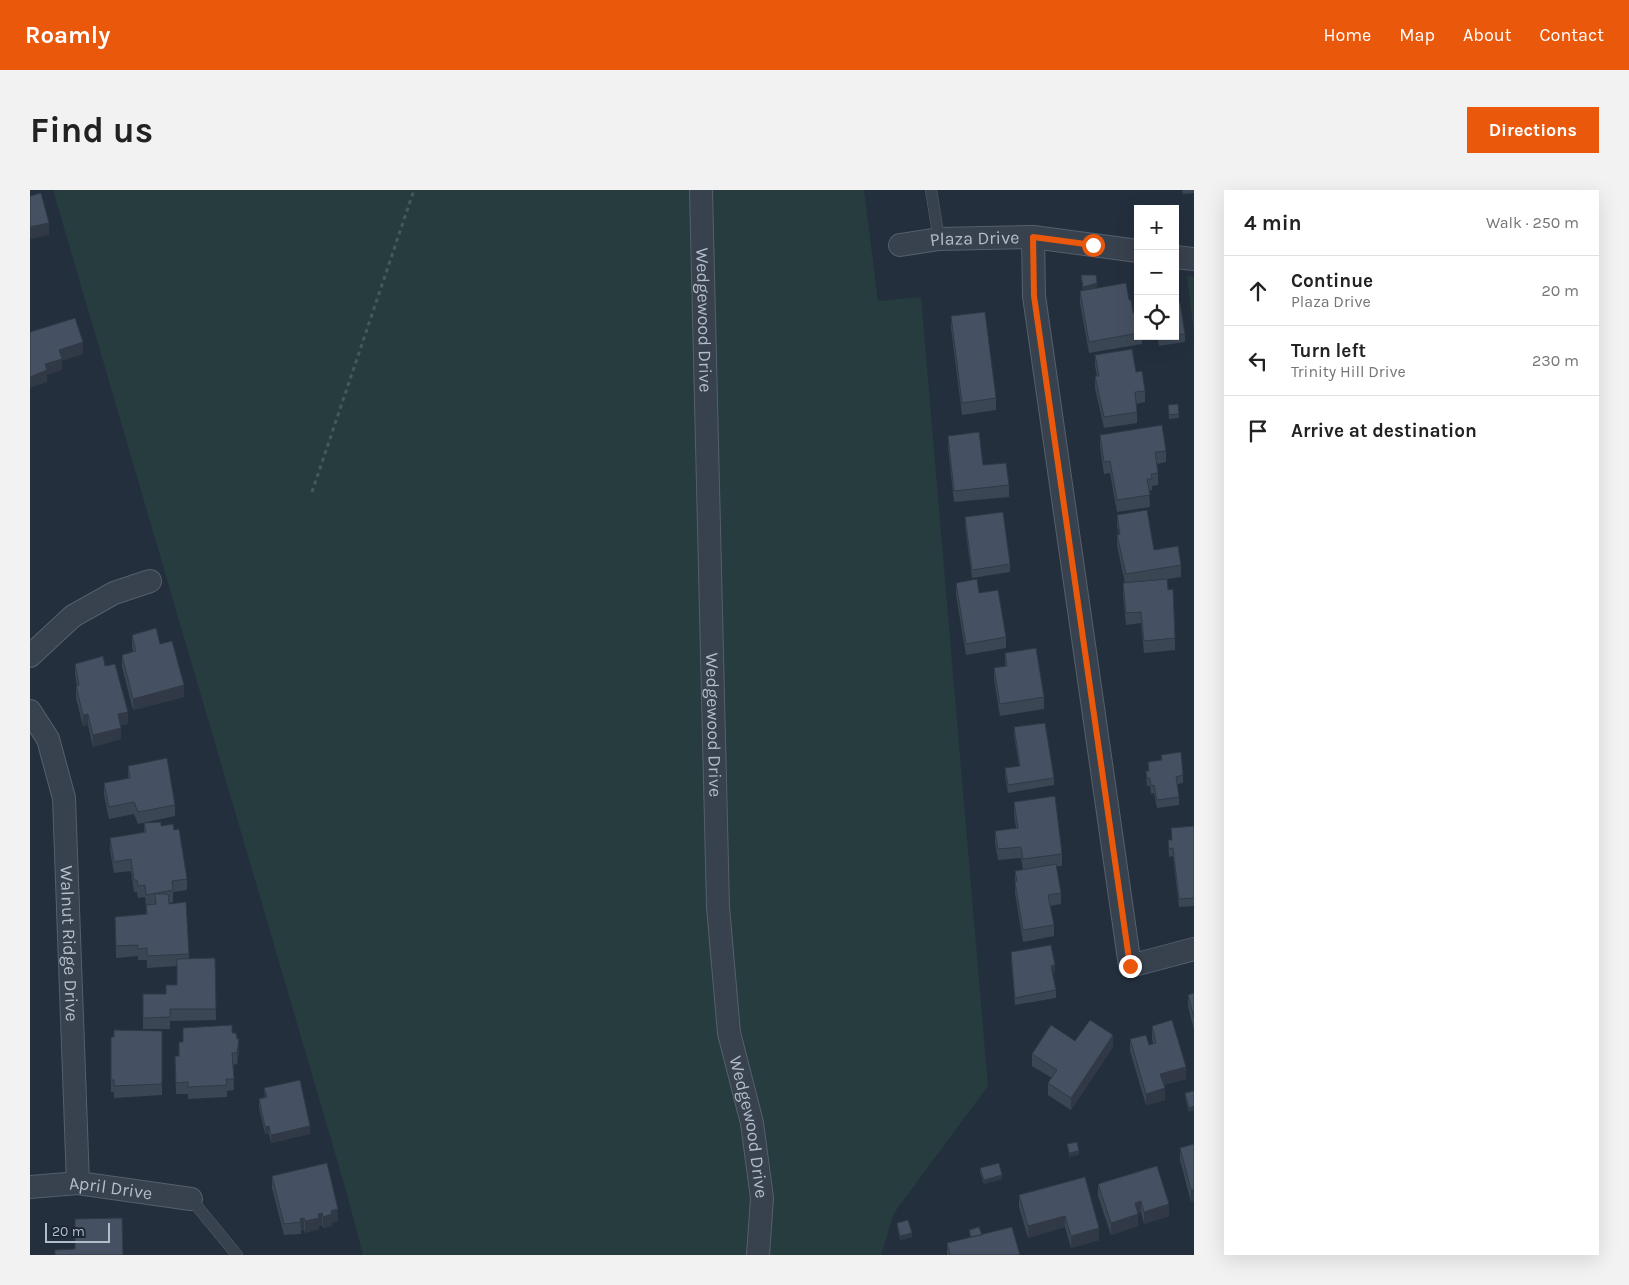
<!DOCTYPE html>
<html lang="en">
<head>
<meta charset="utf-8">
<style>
	:root { --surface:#fff; --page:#f2f2f2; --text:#222; --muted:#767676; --line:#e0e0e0; --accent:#ea580c }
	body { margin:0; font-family:Karla,sans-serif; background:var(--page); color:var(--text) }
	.controls { position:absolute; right:15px; top:15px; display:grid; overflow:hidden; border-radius:0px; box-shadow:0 5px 20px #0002 }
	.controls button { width:45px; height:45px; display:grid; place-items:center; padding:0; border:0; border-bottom:1px solid var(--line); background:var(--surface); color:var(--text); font:25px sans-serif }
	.scale { position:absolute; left:15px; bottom:12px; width:65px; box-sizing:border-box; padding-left:5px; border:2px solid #b4bcc9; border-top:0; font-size:14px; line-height:18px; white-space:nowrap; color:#b4bcc9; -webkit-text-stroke:4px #1d2633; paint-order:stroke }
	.stop { position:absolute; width:15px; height:15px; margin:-11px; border:4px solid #ea580c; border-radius:50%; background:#fff }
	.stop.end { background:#ea580c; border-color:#fff; box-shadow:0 1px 5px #0008 }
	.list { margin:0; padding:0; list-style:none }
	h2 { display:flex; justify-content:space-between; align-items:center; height:65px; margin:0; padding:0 20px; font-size:21px }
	h2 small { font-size:16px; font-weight:400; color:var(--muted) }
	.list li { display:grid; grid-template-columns:32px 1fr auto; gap:15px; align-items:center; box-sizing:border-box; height:70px; padding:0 20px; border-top:1px solid var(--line) }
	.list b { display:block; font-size:19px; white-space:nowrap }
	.list p { margin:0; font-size:16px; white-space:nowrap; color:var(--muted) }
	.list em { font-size:16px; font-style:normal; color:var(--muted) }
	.icon { flex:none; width:28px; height:28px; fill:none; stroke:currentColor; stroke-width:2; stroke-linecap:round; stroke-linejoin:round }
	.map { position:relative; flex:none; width:1164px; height:1065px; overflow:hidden; border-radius:0px }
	header { display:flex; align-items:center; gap:30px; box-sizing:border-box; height:70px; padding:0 25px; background:var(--accent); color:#fff }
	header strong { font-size:24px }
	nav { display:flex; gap:28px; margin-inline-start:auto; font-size:18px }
	.intro { display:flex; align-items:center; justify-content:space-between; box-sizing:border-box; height:120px; padding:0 30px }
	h1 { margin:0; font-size:35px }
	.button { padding:12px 22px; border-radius:0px; background:var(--accent); color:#fff; font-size:18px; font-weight:700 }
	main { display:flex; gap:30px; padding:0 30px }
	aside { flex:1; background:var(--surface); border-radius:0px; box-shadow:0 5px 20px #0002 }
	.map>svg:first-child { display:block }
</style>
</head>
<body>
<header>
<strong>Roamly</strong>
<nav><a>Home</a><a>Map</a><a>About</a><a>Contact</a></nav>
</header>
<div class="intro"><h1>Find us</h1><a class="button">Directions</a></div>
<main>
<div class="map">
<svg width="1164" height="1065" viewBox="0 0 1164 1065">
	<rect width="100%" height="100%" fill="#242f3e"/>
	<!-- green -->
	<path fill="#263c3f" d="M 23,0 L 834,0 L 848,111 L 891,107 L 958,896 L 864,1023 L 851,1065 L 333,1065 L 317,1004 Z
		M 1157,86 L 1164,87 L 1164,144 Z"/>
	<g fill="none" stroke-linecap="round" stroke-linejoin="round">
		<defs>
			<path id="service" d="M 901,0 L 909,49
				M 161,1009 L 207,1065"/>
			<g id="minor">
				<path id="s1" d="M 671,0 L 688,717 L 699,843 L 722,933 L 732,1008 L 728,1065"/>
				<path d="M 1003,47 L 1004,106 L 1100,776 L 1164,759"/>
				<path id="s2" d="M 870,55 L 909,49 L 1003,47 L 1108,61"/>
				<path d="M 1145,67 L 1164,69"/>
				<path d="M 0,466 L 43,426 L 84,403 L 120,391"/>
				<path id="s3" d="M 0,521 L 18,549 L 34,608 L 48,993"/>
				<path id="s4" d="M 0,997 L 48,993 L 161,1009"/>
			</g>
		</defs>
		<!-- service casing -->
		<use href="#service" stroke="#565f6c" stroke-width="12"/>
		<!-- minor casing -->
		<use href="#minor" stroke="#565f6c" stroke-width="24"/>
		<!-- path -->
		<path stroke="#44595c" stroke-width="3" stroke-dasharray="4 4" stroke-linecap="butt" d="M 282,302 L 384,0"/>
		<!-- service -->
		<use href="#service" stroke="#38414e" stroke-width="11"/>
		<!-- minor -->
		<use href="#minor" stroke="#38414e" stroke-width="22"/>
	</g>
	<!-- wall -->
	<path fill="#3b4654" d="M 1152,0 L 1164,0 L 1164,3 L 1153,4 Z
		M 1051,85 L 1067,97 L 1053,100 L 1099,110 L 1103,123 L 1108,123 L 1108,146 L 1112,146 L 1112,154 L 1059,163 L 1050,113 L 1050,101 L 1053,101 Z
		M 1145,113 L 1155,144 L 1155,152 L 1129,156 L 1127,146 L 1145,146 Z
		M 921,126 L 966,208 L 966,220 L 932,225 L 921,138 Z
		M 1065,165 L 1106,182 L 1115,201 L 1115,212 L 1106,214 L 1107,222 L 1107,233 L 1074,238 L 1065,198 L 1065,186 L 1067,186 L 1065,176 Z
		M 1138,215 L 1149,224 L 1149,228 L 1139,229 Z
		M 1070,245 L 1136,261 L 1136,272 L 1127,274 L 1128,283 L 1128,295 L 1122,296 L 1122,300 L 1119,301 L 1120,317 L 1087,322 L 1080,283 L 1074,284 L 1070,257 Z
		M 918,246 L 953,275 L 979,295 L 979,307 L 924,312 L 918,257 Z
		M 1087,325 L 1124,360 L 1151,375 L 1151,387 L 1137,389 L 1145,448 L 1145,460 L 1114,463 L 1111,433 L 1096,435 L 1093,405 L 1093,393 L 1095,393 L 1087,356 L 1087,345 L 1089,344 L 1087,337 Z
		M 935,327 L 980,374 L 980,382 L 942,388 L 935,335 Z
		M 926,393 L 949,403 L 976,447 L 976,458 L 936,465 L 926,405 Z
		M 102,445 L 154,507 L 103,520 L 92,477 L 92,465 L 103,462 L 102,456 Z
		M 975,463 L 1014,507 L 1014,519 L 970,526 L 964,489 L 964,478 L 975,476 Z
		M 45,474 L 75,476 L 98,534 L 91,535 L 91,549 L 63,557 L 58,535 L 53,536 L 46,508 L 46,496 L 47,496 L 45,485 Z
		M 984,537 L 1024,588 L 1024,595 L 978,603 L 975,586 L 975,578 L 989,576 L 984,545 Z
		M 1131,565 L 1153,585 L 1153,593 L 1147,594 L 1149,607 L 1149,615 L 1127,618 L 1124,603 L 1121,604 L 1120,596 L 1117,596 L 1116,581 L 1118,581 L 1118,572 L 1131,570 Z
		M 98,576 L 145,615 L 145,626 L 108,634 L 104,624 L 79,629 L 74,605 L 74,593 L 98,589 Z
		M 984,612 L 1032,664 L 1032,676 L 1026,676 L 1031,703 L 1031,714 L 1020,716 L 1024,735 L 1024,746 L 993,752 L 985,703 L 985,681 L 993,680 L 991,668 L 968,670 L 965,653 L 965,641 L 986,638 L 984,624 Z
		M 114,633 L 131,636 L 157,689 L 157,700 L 143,702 L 143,712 L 139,713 L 159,764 L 159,769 L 185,768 L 186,830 L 140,831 L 140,839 L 113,839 L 113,804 L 136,804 L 147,795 L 147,776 L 117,778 L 117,770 L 108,770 L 108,766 L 86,768 L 85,727 L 116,724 L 116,716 L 115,707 L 108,708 L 107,702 L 104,702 L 101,681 L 84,683 L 80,660 L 80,648 L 114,643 Z
		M 1164,636 L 1164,716 L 1149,717 L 1143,666 L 1139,667 L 1138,650 L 1142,650 L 1141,638 Z
		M 981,762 L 1025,783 L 1022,783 L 1026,800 L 1026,808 L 985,815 L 981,770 Z
		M 1164,803 L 1164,840 L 1158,816 L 1158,805 Z
		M 1122,836 L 1156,889 L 1134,895 L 1135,910 L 1116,915 L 1100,861 L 1100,849 L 1119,855 L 1123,854 L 1122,848 Z
		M 153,838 L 202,843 L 207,849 L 209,861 L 207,874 L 203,875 L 204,900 L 197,901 L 197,907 L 158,909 L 158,904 L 146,904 L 145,866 L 149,866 L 149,852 L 153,852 Z
		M 132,841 L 132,905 L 84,908 L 84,902 L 81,902 L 81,847 Z
		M 1045,851 L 1083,857 L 1041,920 L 1018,905 L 1018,893 L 1022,888 L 1002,876 L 1002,864 Z
		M 234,898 L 280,944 L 241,953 L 239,944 L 235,944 L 229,917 L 229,909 L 235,907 Z
		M 1164,901 L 1164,920 L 1159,922 L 1155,907 L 1155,903 Z
		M 1164,954 L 1161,1012 L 1150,970 L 1150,958 Z
		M 1127,976 L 1139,1026 L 1114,1034 L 1111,1022 L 1108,1023 L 1108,1036 L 1081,1045 L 1068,1006 L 1068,994 Z
		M 950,978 L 972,989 L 954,994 L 950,982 Z
		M 242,986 L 308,1031 L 302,1032 L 302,1036 L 293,1038 L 292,1035 L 289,1036 L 289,1039 L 275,1043 L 274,1040 L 271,1041 L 271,1044 L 254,1045 L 242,998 Z
		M 1055,987 L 1069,1050 L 1041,1058 L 1035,1037 L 998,1048 L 989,1017 L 989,1005 Z
		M 867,1033 L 882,1047 L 870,1050 L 867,1037 Z
		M 939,1040 L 952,1045 L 990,1065 L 917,1065 L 917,1053 L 940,1048 Z"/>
	<!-- shaded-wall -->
	<path fill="#303945" d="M 19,33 L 19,45 L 0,49 L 0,37 Z
		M 1067,93 L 1067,97 L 1053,101 L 1053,97 Z
		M 53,152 L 53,164 L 32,171 L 32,180 L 17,185 L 17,192 L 0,198 L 0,187 L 15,174 L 29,160 Z
		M 154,495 L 154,507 L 103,520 L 103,509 Z
		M 98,522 L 98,534 L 88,536 L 88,524 Z
		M 58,524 L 58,535 L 53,536 L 53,525 Z
		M 91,538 L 91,549 L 63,557 L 63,545 Z
		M 1025,775 L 1025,783 L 1021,784 L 1021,776 Z
		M 1083,845 L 1083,857 L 1041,920 L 1041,908 Z
		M 209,849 L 209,861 L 207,874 L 207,863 Z
		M 1156,877 L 1156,889 L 1130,896 L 1130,884 Z
		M 1135,898 L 1135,910 L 1116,915 L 1116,904 Z
		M 1164,916 L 1164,920 L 1159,922 L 1159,918 Z
		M 239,936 L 239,944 L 235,944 L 235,937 Z
		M 280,936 L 280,944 L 241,953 L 241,945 Z
		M 1049,961 L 1049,965 L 1039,967 L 1039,963 Z
		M 972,985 L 972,989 L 954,994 L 954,990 Z
		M 1164,999 L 1164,1011 L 1161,1012 L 1161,1000 Z
		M 1111,1011 L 1111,1022 L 1105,1024 L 1105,1013 Z
		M 1139,1014 L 1139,1026 L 1114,1034 L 1114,1022 Z
		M 308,1019 L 308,1031 L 302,1032 L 302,1036 L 293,1038 L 293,1027 L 301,1021 Z
		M 292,1023 L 292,1035 L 289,1036 L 289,1039 L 275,1043 L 275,1031 L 288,1024 Z
		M 1108,1024 L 1108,1036 L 1081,1045 L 1081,1033 Z
		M 1035,1026 L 1035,1037 L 998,1048 L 998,1036 Z
		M 274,1028 L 274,1040 L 271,1041 L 270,1029 Z
		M 1069,1038 L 1069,1050 L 1041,1058 L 1041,1046 Z
		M 882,1043 L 882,1047 L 870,1050 L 870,1046 Z"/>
	<!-- building -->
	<path fill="#455162" stroke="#303945" d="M 11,3 L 19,33 L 0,37 L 0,6 Z
		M 1051,85 L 1066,85 L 1067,93 L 1053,97 Z
		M 1096,93 L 1099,110 L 1101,110 L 1103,123 L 1108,123 L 1108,143 L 1059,152 L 1050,101 Z
		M 1145,113 L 1150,113 L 1155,144 L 1145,145 Z
		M 955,122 L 966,208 L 932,213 L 921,126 Z
		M 45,128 L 53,152 L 29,160 L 32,169 L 15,174 L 17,180 L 0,187 L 0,142 Z
		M 1128,146 L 1140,146 L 1129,148 Z
		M 1102,159 L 1106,182 L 1112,181 L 1115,201 L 1105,202 L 1107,222 L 1074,227 L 1065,186 L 1069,186 L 1065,165 Z
		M 1148,214 L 1149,224 L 1139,225 L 1138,215 Z
		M 1132,235 L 1136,261 L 1125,262 L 1128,283 L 1121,284 L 1122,289 L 1117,289 L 1120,305 L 1087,310 L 1080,271 L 1074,272 L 1070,245 Z
		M 949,242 L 953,275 L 976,273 L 979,295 L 924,301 L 918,246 Z
		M 1117,320 L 1124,360 L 1148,356 L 1151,375 L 1096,384 L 1087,345 L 1090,344 L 1087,325 Z
		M 973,322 L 980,374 L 942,380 L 935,327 Z
		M 947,389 L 949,403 L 968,400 L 976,447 L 936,454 L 926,393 Z
		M 1137,389 L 1138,400 L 1143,399 L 1145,448 L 1114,451 L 1111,422 L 1096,423 L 1093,393 Z
		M 126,438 L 130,454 L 142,451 L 154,495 L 103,509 L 92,465 L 106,461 L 102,445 Z
		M 1006,458 L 1014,507 L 970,514 L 964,478 L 977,476 L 975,463 Z
		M 73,466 L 75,476 L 85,474 L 98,522 L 88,524 L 91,538 L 63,545 L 58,524 L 53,525 L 46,496 L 49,495 L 45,474 Z
		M 1015,533 L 1024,588 L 978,595 L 975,578 L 990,576 L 984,537 Z
		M 1151,562 L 1153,585 L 1146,587 L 1149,607 L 1127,610 L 1124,595 L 1121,596 L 1120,588 L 1117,588 L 1116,581 L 1119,581 L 1118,572 L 1132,570 L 1131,565 Z
		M 137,568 L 145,615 L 108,622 L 104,612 L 79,617 L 74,593 L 100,588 L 98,576 Z
		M 1025,606 L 1032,664 L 993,669 L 991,657 L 968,659 L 965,641 L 988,638 L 984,612 Z
		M 131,632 L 131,636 L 143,634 L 144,640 L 149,639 L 157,689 L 142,691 L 143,700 L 116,705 L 115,695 L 108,696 L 107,690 L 104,690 L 101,669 L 84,672 L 80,648 L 116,642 L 114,633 Z
		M 1164,636 L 1164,708 L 1149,709 L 1143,658 L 1139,659 L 1138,650 L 1142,650 L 1141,638 Z
		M 1026,674 L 1031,703 L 1018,705 L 1024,735 L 993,740 L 985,692 L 987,691 L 985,681 Z
		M 125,704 L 138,704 L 139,714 L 156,712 L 159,764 L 117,766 L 117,758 L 108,759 L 108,755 L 86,756 L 85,727 L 117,724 L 116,715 L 126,714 Z
		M 1021,755 L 1025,775 L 1021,776 L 1026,800 L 985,808 L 981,762 Z
		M 185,768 L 186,819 L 140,819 L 140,827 L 113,828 L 113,804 L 136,804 L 136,795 L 147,795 L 147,769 Z
		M 1164,803 L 1164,828 L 1158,805 Z
		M 1060,830 L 1083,845 L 1041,908 L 1018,893 L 1027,880 L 1002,864 L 1021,835 L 1045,851 Z
		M 1142,830 L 1156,877 L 1130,884 L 1135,898 L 1116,904 L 1100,849 L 1116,845 L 1119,855 L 1126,853 L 1122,836 Z
		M 202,835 L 202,843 L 206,843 L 207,849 L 209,849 L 207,863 L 202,863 L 204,889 L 196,889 L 197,895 L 158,897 L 158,892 L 146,893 L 145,866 L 149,866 L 149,852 L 153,852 L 153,838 Z
		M 84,840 L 132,841 L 132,894 L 84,896 L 84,890 L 81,890 L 81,847 L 84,847 Z
		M 270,890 L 280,936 L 241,945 L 239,936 L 235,937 L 229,909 L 237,907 L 234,898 Z
		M 1164,901 L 1164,916 L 1159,918 L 1155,903 Z
		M 1047,952 L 1049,961 L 1039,963 L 1037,954 Z
		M 1164,954 L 1164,999 L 1161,1000 L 1150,958 Z
		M 297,973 L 308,1019 L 301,1021 L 302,1024 L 293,1027 L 292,1023 L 288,1024 L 289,1028 L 275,1031 L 274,1028 L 270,1029 L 271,1032 L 254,1034 L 242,986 Z
		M 969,973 L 972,985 L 954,990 L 950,978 Z
		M 1127,976 L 1139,1014 L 1114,1022 L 1111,1011 L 1105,1013 L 1108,1024 L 1081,1033 L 1068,994 Z
		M 1055,987 L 1069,1038 L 1041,1046 L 1035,1026 L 998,1036 L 989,1005 Z
		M 92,1028 L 93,1065 L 25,1065 L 25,1060 L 45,1059 L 45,1029 Z
		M 878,1030 L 882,1043 L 870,1046 L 867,1033 Z
		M 949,1037 L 952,1045 L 941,1047 L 939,1040 Z
		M 982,1037 L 990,1065 L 920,1065 L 917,1053 Z"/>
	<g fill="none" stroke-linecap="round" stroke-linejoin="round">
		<!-- route -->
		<path stroke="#ea580c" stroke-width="6" d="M 1063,55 L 1003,47 L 1004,106 L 1100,776"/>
	</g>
	<g text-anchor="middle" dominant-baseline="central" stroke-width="5" stroke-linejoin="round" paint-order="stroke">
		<!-- street labels -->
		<g font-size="18" fill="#b4bcc9" stroke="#1d2633">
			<text stroke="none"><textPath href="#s2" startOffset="75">Plaza Drive</textPath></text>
			<text stroke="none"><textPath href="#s1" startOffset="130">Wedgewood Drive</textPath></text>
			<text stroke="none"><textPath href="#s1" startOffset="535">Wedgewood Drive</textPath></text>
			<text stroke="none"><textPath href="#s3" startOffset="240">Walnut Ridge Drive</textPath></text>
			<text stroke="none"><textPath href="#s1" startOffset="940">Wedgewood Drive</textPath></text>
			<text stroke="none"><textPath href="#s4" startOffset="81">April Drive</textPath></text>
		</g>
	</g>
</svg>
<div class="controls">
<button>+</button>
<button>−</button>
<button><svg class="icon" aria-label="locate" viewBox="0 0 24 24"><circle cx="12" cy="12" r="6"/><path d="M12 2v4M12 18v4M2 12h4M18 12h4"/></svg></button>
</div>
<div class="scale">20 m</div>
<div class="stop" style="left:1063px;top:55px"></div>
<div class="stop end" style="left:1100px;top:776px"></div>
</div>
<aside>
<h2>4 min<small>Walk · 250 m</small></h2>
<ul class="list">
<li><svg class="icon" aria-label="ahead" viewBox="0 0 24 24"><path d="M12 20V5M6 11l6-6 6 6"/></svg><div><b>Continue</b><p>Plaza Drive</p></div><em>20 m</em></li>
<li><svg class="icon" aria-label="left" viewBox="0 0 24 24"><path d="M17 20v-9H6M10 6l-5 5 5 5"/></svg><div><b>Turn left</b><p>Trinity Hill Drive</p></div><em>230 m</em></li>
<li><svg class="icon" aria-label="arrive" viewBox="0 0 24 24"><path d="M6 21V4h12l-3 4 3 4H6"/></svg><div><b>Arrive at destination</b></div></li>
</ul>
</aside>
</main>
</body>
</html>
